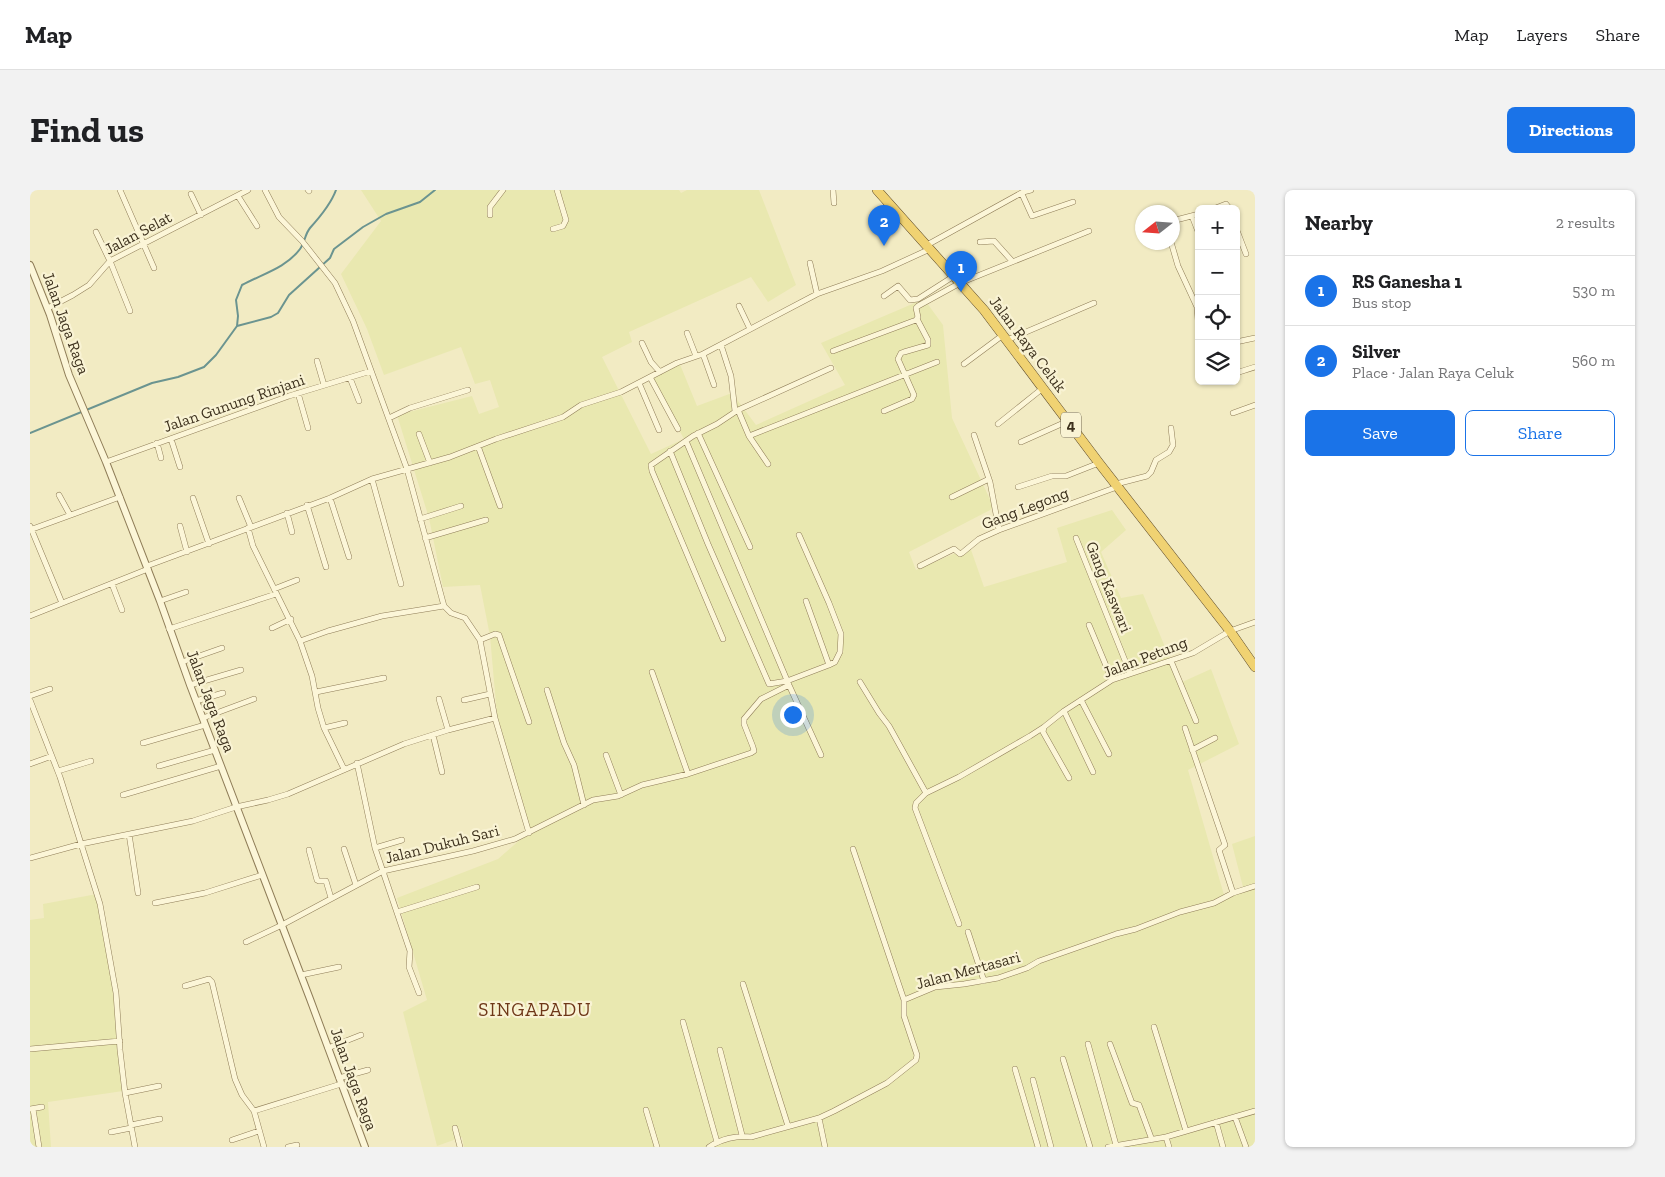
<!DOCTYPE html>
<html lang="en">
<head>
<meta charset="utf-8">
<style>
	:root { --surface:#fff; --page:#f2f2f2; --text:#202124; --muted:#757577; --line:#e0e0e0; --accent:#1a73e8 }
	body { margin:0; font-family:"Zilla Slab",serif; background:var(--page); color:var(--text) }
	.controls { position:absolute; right:15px; top:15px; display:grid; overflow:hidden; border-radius:8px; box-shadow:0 1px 4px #0004 }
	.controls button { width:45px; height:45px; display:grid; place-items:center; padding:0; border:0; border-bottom:1px solid var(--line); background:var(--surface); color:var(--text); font:25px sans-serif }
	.compass { position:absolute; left:1105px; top:15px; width:45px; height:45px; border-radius:50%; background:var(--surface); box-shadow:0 1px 4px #0004; rotate:253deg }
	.you { position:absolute; left:762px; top:524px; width:18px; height:18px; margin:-12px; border:4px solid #fff; border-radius:50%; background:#1a73e8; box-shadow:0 0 0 8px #1a73e833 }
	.badge { display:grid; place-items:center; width:32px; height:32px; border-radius:50%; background:var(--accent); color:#fff; font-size:16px; font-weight:700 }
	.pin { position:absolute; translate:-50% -41px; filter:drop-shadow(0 1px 2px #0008) }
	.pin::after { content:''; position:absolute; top:26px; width:18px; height:15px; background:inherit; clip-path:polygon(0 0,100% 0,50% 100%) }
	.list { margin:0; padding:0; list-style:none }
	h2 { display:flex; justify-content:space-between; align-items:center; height:65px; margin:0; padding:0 20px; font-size:21px }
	h2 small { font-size:16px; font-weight:400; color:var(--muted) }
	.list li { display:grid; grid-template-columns:32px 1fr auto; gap:15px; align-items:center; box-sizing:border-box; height:70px; padding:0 20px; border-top:1px solid var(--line) }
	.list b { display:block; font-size:19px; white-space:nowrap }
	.list p { margin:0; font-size:16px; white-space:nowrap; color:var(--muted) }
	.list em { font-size:16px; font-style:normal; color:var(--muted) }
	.actions { display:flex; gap:10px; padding:15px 20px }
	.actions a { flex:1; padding:11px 0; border:1px solid var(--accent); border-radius:8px; text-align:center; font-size:18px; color:var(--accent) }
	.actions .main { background:var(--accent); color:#fff }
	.icon { flex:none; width:28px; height:28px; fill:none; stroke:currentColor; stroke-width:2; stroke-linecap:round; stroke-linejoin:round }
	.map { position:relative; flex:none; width:1225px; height:957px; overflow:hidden; border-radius:8px }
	header { display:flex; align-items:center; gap:30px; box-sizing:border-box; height:70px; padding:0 25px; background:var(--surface); border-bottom:1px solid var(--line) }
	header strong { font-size:24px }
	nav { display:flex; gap:28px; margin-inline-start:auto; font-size:18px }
	.intro { display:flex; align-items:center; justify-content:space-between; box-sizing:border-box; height:120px; padding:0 30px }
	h1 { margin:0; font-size:35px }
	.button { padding:12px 22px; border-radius:8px; background:var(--accent); color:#fff; font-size:18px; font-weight:700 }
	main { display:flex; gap:30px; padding:0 30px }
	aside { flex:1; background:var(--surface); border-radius:8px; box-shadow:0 1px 4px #0004 }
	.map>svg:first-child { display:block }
</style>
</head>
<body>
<header>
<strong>Map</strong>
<nav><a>Map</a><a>Layers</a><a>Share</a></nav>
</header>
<div class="intro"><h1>Find us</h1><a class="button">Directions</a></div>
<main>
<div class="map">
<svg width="1225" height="957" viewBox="0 0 1225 957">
	<rect width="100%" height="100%" fill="#f2ebc3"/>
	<!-- farmland -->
	<path fill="#e9e8b0" d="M 331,0 L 649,0 L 651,3 L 657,0 L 729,0 L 766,95 L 738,112 L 721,87 L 599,142 L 602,152 L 572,167 L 621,264 L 654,249 L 620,187 L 649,172 L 667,216 L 702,203 L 726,235 L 815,195 L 791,153 L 894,109 L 913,135 L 922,228 L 964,318 L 879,362 L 886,380 L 940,357 L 954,397 L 1037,372 L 1027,338 L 1082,320 L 1096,340 L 1071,362 L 1091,408 L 1113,404 L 1150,493 L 1181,479 L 1209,554 L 1158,580 L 1194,705 L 1213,697 L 1202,654 L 1225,646 L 1225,957 L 434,957 L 432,947 L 407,956 L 373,822 L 397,810 L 367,708 L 468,669 L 500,641 L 467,525 L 460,446 L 450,395 L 413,397 L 399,328 L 367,225 L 442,206 L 449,224 L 469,217 L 460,190 L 445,194 L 431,157 L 354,185 L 337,139 L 311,84 L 351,31 Z
		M 67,704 L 86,807 L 93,901 L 18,912 L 21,957 L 0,957 L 0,730 L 14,728 L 13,714 Z"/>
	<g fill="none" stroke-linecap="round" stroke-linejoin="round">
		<!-- stream -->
		<path stroke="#6b9490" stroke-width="2" d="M 207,136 L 241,127 L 248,123 L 259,105 L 300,68 L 304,59 L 333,37 L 356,24 L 390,12 L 405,0
			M 0,243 L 122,193 L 148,187 L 174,177 L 186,165 L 207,136 L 208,126 L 206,110 L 212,95 C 232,84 256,78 270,59 C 275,52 275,44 280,38 C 290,27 301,14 306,0"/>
		<defs>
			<path id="minor" d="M 90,0 L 124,78
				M 235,0 L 249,27 L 272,51 L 305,93 L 323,131 L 377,279 L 414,416 L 421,423 L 435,428 L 450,450 L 465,528 L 499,643
				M 278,0 L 279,1
				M 803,0 L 804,13
				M 161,4 L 171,25
				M 992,4 L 1002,26 L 1043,12
				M 208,6 L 227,36
				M 1183,19 L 1196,14 L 1200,19
				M 460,25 L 460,17 L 473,0
				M 1162,26 L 1169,44
				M 1142,31 L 1169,24
				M 1206,38 L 1216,64
				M 523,39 L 533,36 L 536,30 L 527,0
				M 66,42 L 80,71 L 100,121
				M 950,52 L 964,51 L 982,71
				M 1141,52 L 1148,76 L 1167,117 L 1169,144
				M 897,55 L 993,2 L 1001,0
				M 780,73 L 787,104
				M 854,106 L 868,96 L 880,110 L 888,109 L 924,86
				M 709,116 L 720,139
				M 18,118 L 43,105 L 59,95 L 80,71 L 218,0
				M 657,143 L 666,166
				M 977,150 L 1064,113
				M 1206,152 L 1225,148
				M 612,153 L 621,172 L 630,182
				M 691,155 L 701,186 L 705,221
				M 803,161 L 886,130 L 888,127 L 886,118 L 888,116 L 930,93 L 1059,41
				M 673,164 L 684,195
				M 287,171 L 294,195
				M 934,174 L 973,145
				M 1206,183 L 1225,177
				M 620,187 L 648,239
				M 320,188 L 329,211
				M 609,193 L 629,240
				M 268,203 L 278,238
				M 708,220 L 801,178
				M 854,221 L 882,209 L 884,205 L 868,169 L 871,163 L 874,162 L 898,155 L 898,150 L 887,129
				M 1203,223 L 1225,215
				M 359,228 L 380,218 L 438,200
				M 968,234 L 1013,198
				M 668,243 L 720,357
				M 389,244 L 400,273
				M 944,245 L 960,292 L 969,340
				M 719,246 L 907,172
				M 141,249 L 150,277
				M 656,251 L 759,495 L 791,565
				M 991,252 L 1038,231
				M 127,253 L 131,268
				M 448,256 L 470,316
				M 640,261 L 678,354 L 739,494 L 757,491 L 799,475 L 776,411
				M 76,272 L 259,206 L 341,181
				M 342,289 L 371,394
				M 1086,294 L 1117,286 L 1121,282 L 1126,270 L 1139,262 L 1143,255 L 1141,238
				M 988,297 L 1022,286 L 1036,286 L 1069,273
				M 29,305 L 40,325
				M 922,307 L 959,289
				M 163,308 L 179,354
				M 209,308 L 221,337
				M 300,308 L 319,367
				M 277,315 L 296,377
				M 257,323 L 262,342
				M 390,329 L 431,316
				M 0,336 L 32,413
				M 150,336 L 157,362
				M 218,338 L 223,356 L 270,451 L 282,486 L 288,518 L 294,538 L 314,579
				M 0,340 L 90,307
				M 769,345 L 799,413 L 811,444 L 810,462 L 805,472 L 799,475
				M 395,348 L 456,330
				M 1046,348 L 1100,483
				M 117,376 L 300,308 L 342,289 L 420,267 L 466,249 L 533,227 L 551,215 L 591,202 L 647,173 L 673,164 L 787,104 L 852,81 L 900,59
				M 890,376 L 924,359 L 930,364 L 932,363 L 949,349 L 969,340 L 1087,297
				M 82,394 L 92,420
				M 244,399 L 267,390
				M 130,411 L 156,402
				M 0,426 L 118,379
				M 1059,435 L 1082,490
				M 242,438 L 261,429
				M 139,439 L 246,404
				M 693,449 L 622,281 L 621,275 L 663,246 L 687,234 L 708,220 L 719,246 L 738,274
				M 450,450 L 465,444 L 469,445 L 499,532
				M 270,451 L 298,441 L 352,426 L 414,416
				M 1141,471 L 1166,531
				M 152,472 L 192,458
				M 622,482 L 658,584
				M 830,492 L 849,523 L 859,536 L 896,603
				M 160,495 L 211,480
				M 517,500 L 534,553 L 544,575 L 554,615
				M 286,502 L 354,488
				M 0,506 L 20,499
				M 409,509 L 418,540
				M 0,510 L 30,587 L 70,714 L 86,803 L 90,860 L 95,903 L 105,957
				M 434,510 L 460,504
				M 1051,510 L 1079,564
				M 166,511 L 193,503
				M 1034,521 L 1063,582
				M 173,528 L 224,509
				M 1014,537 L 1013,542 L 1039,588
				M 294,538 L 315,533
				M 1155,538 L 1195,655 L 1189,660 L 1203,703
				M 403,545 L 412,582
				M 113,553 L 175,535
				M 1162,560 L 1185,548
				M 576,565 L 591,605
				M 327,573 L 345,658 L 380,761 L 379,777 L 389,803
				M 0,574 L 22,566
				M 129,576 L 185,560
				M 28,581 L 61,571
				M 93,605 L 191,576
				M 99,644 L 108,703
				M 345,658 L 372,650
				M 314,659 L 326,695
				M 279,660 L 287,690 L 289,691 L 296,691 L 301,708
				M 0,668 L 51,654 L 163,631 L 206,617 L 238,610 L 258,604 L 374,554 L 418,540 L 465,528
				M 125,713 L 175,703 L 232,685
				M 367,722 L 447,697
				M 929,734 L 885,618 L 886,613 L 896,603 L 929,587 L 1000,546 L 1014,537 L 1034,521 L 1082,490 L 1163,463 L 1200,441 L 1225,432
				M 938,742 L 954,791
				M 216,752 L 252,735 L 353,681 L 443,661 L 485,649 L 563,610 L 588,606 L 612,595 L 658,584 L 721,563 L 724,561 L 723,557 L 714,534 L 714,529 L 731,509 L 759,495
				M 271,785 L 309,777
				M 713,794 L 758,936
				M 155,796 L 179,789 L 182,792 L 205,889 L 212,905 L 224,921 L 234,957
				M 874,810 L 905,797 L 934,794 L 968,788 L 997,778 L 1009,771 L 1086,744 L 1106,739 L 1150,722 L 1184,713 L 1203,703 L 1225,696
				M 653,832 L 687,952
				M 1124,837 L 1156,941
				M 1058,854 L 1086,955
				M 1080,854 L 1102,913 L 1109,915 L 1122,950
				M 298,858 L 331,845
				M 0,859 L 90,851
				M 690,860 L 712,945
				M 1033,869 L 1060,957
				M 985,879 L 1008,957
				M 309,888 L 338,880
				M 1003,890 L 1021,957
				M 95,903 L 129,896
				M 0,919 L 12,917
				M 3,919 L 9,957
				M 616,920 L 627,957
				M 224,921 L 311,894
				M 1205,927 L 1216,957
				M 789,928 L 795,957
				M 1186,932 L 1193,957
				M 101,935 L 130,929
				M 425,938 L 430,957
				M 81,942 L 101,938
				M 1136,947 L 1139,957
				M 202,950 L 229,941
				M 258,957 L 267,955
				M 679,957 C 691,949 707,945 721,947 L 789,928 L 804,921 L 857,893 L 886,870 L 887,865 L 874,826 L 874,810 L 823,659
				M 1078,957 L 1136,947 L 1225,921"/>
			<path id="tertiary" d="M 0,75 L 20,125 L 39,185 L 76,272 L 130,411 L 160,495 L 280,809 L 335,957"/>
			<path id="trunk" d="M 847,0 L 954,120 L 1069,273 L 1200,441 L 1225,477"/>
		</defs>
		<!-- minor casing -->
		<use href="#minor" stroke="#8f7d58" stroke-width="6"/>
		<!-- tertiary casing -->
		<use href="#tertiary" stroke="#8f7d58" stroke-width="8"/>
		<!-- trunk casing -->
		<use href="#trunk" stroke="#5c4a2c" stroke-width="10"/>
		<!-- minor -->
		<use href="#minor" stroke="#fcf6d8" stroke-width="5"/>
		<!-- tertiary -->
		<use href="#tertiary" stroke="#fcf6d8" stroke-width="6"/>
		<!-- trunk -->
		<use href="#trunk" stroke="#f0d272" stroke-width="9"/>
	</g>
	<g text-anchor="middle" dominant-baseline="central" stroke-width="4.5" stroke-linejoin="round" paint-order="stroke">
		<!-- shield labels -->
		<rect fill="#f9f3d4" stroke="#756b54" stroke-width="1" x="1031" y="222.5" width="20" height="25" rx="4"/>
		<g font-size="15" font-weight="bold" fill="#3d311d">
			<text x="1041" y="235">4</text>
		</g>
		<!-- street labels -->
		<g font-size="16" fill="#3d311d" stroke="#f9f3d4">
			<text transform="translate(108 43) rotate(-28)">Jalan Selat</text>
			<text transform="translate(36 133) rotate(70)">Jalan Jaga Raga</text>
			<text transform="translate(998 154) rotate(53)">Jalan Raya Celuk</text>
			<text transform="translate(204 213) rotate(-19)">Jalan Gunung Rinjani</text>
			<text transform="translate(995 318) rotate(-21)">Gang Legong</text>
			<text transform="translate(1079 397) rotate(68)">Gang Kaswari</text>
			<text transform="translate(1115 467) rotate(-21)">Jalan Petung</text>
			<text transform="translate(181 511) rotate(69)">Jalan Jaga Raga</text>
			<text transform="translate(412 654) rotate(-14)">Jalan Dukuh Sari</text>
			<text transform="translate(938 780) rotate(-15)">Jalan Mertasari</text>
			<text transform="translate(324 889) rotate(70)">Jalan Jaga Raga</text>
		</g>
		<!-- quarter labels -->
		<g font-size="19" letter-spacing="1" fill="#6e3718" stroke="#f9f3d4">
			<text x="505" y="819">SINGAPADU</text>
		</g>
	</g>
</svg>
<div class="controls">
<button>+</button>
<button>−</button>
<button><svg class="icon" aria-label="locate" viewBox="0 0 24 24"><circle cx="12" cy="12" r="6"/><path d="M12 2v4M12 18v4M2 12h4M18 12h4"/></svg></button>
<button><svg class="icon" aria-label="layers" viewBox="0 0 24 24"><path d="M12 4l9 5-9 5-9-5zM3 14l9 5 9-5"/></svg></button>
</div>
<svg class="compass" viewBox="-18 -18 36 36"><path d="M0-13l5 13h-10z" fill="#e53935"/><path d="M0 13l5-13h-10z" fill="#757577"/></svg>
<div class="you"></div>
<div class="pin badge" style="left:931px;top:102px">1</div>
<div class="pin badge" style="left:854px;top:56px">2</div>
</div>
<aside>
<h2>Nearby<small>2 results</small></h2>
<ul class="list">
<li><span class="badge">1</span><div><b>RS Ganesha 1</b><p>Bus stop</p></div><em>530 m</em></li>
<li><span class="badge">2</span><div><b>Silver</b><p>Place · Jalan Raya Celuk</p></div><em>560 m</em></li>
</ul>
<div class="actions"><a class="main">Save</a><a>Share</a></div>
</aside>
</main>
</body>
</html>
